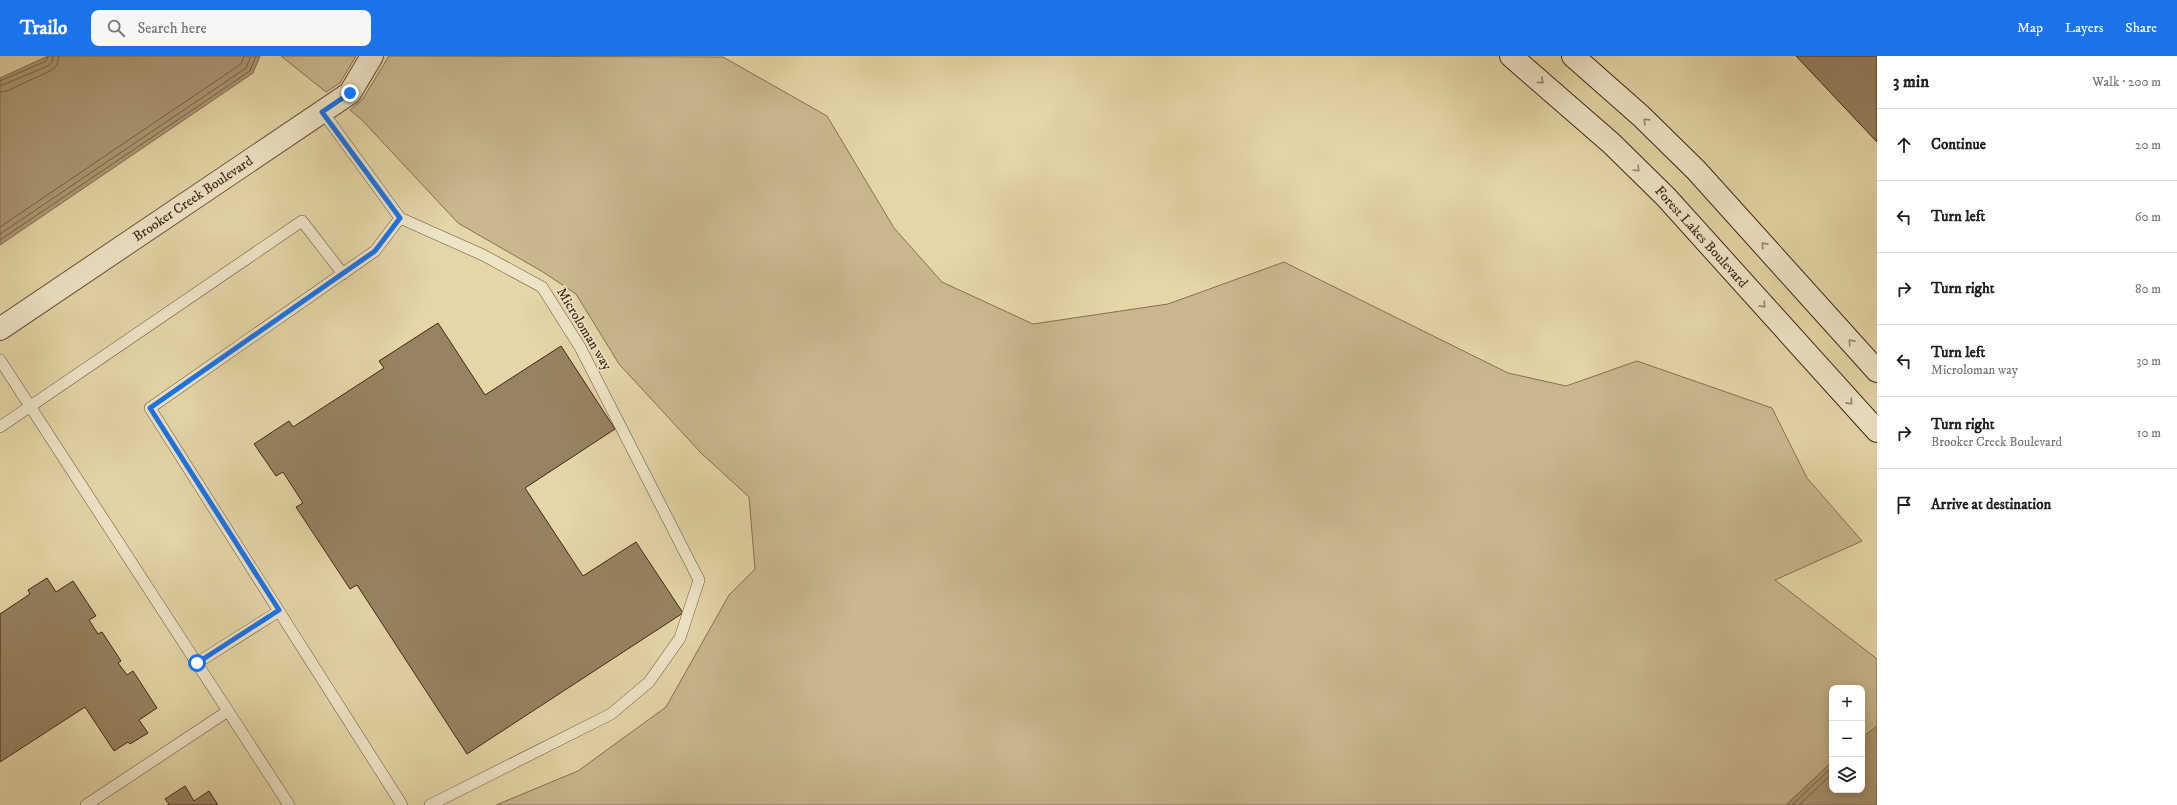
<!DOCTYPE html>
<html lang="en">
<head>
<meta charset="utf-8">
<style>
	:root { --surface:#fff; --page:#f6f6f6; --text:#202124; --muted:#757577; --line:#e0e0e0; --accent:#1a73e8 }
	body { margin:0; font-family:"IM FELL DW Pica",serif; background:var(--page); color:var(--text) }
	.controls { position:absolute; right:12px; bottom:12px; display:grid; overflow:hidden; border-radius:8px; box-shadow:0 2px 10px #0003 }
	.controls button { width:36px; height:36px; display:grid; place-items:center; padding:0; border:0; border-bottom:1px solid var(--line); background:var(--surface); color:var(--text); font:20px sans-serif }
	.stop { position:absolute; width:12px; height:12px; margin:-9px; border:3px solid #1a73e8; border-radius:50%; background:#fff }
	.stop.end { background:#1a73e8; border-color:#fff; box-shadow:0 1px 4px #0008 }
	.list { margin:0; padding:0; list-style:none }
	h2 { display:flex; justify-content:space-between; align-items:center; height:52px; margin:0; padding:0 16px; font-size:17px }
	h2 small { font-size:13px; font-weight:400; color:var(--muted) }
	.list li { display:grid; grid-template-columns:26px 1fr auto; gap:12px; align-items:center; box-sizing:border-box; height:72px; padding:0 16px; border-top:1px solid var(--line) }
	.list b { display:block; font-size:15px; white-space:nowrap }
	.list p { margin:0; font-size:13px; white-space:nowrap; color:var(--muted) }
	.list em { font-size:13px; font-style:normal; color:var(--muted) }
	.icon { flex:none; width:22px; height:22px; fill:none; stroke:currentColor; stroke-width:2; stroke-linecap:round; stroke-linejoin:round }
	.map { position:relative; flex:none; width:1877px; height:749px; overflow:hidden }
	header { display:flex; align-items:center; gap:24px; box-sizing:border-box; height:56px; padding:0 20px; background:var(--accent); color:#fff }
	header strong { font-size:19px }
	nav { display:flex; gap:22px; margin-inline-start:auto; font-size:14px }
	.search { width:280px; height:36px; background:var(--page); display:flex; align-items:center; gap:10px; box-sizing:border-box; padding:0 14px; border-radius:8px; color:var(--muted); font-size:15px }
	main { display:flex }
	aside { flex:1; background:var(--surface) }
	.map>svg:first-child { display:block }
</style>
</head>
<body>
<header>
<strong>Trailo</strong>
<div class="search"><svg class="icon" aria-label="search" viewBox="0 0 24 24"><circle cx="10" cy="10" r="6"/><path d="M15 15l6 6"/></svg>Search here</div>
<nav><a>Map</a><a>Layers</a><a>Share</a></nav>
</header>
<main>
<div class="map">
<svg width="1877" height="749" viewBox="0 0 1877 749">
	<rect width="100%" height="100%" fill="#e4d6a7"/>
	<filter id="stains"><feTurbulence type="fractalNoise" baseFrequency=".005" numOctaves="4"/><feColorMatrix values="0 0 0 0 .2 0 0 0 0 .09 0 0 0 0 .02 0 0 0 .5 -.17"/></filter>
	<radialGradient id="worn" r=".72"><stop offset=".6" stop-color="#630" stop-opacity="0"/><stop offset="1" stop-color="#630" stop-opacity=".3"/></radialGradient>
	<!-- green -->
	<path fill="#c9b88e" stroke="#867052" d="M 281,0 L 356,0 L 340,27 L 326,36 Z
		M 389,0 L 723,1 L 827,60 L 894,172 L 942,226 L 1033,268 L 1168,248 L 1284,206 L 1508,317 L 1566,330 L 1637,305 L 1772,352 L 1807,422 L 1862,485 L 1775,524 L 1877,603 L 1877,670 L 1862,682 L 1862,632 L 1832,632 L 1832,706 L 1786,749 L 496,749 L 578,715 L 666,651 L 729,539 L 755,513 L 749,441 L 701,397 L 619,308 L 576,238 L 543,216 L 458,167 L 362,64 L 350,54 L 362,44 Z"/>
	<!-- water -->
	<path fill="#ad9a76" stroke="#836c50" d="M 48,0 L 260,0 L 253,17 L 0,189 L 0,22 Z
		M 1877,670 L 1877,749 L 1786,749 L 1832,706 L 1832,734 L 1862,734 L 1862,682 Z"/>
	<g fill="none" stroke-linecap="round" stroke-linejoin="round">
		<!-- shore -->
		<path stroke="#786046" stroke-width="1" d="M 0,25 L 46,5 L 48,0
			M 0,30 L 48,10 L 52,6 L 53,0
			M 0,36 L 7,35 L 52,14 L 57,9 L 59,0
			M 0,171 L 241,8 L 244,0
			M 0,178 L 246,12 L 251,0
			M 0,184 L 250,15 L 256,0
			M 1792,749 L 1832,711
			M 1799,749 L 1832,718"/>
	</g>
	<!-- building -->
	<path fill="#978261" stroke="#432716" d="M 1796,0 L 1877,0 L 1877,86 Z
		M 438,267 L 485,339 L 561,290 L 615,373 L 525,432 L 583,520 L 636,486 L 683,557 L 467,698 L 357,529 L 350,533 L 296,451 L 303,447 L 283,416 L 276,420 L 254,388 L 289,365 L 293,371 L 384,312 L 379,305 Z
		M 47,522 L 56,536 L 73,525 L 96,560 L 89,564 L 98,578 L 102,576 L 121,605 L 118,607 L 127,619 L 133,615 L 157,652 L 139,664 L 148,677 L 130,688 L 128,686 L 114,695 L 85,651 L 0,706 L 0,558 L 30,538 L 28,534 Z
		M 185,730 L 194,745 L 209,735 L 218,749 L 167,749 L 169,748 L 165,743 Z"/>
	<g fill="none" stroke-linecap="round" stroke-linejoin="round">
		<defs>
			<path id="lane" d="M 322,55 L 400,162 L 483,199 L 542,231 L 580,291 L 699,524 L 680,582 L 649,626 L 611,658 L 430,749
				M 400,162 L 375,195 L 150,352 L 402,749
				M 0,304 L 289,749
				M 0,371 L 302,165 L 343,218
				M 197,607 L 279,555
				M 86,749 L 228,655"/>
			<path id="street" d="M 0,273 L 350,37 L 372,0"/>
			<path id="secondary" d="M 1511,0 L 1611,87 L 1666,141 L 1877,375
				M 1573,0 L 1641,60 L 1696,114 L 1877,315"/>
		</defs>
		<!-- lane casing -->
		<use href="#lane" stroke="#6b533a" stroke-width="12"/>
		<!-- street casing -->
		<use href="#street" stroke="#6b533a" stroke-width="24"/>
		<!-- secondary casing -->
		<use href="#secondary" stroke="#432716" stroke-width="24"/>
		<!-- lane -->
		<use href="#lane" stroke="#ede4c6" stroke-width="11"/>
		<!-- street -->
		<use href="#street" stroke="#ede4c6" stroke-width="22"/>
		<!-- secondary -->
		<use href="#secondary" stroke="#ede4c6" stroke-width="22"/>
	</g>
	<!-- one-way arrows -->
	<defs><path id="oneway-chevron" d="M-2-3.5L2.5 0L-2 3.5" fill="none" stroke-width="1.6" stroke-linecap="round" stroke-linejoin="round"/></defs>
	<g stroke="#98866e">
		<use href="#oneway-chevron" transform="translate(1541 25) rotate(40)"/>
		<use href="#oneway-chevron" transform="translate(1646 65) rotate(-136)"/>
		<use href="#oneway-chevron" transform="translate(1637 113) rotate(45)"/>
		<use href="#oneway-chevron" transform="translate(1764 189) rotate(-132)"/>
		<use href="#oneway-chevron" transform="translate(1763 249) rotate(48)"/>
		<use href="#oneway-chevron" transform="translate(1851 286) rotate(-132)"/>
		<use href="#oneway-chevron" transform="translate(1850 346) rotate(48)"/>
	</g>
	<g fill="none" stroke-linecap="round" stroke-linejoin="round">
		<!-- route -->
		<path stroke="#1a73e8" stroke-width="5" d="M 197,607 L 279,554 L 150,352 L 375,195 L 400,162 L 322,56 L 350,37"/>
	</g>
	<g text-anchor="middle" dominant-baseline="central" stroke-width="3.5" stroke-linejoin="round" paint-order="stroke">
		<!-- street labels -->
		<g font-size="14" fill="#432716" stroke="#ede4c6">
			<text transform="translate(193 143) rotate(-34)">Brooker Creek Boulevard</text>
			<text transform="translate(1701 181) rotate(48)">Forest Lakes Boulevard</text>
			<text transform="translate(584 273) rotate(59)">Microloman way</text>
		</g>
	</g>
	<rect width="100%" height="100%" filter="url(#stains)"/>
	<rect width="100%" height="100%" fill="url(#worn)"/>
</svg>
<div class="controls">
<button>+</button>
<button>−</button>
<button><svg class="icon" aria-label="layers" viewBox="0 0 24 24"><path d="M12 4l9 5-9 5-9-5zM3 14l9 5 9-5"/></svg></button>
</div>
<div class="stop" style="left:197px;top:607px"></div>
<div class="stop end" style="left:350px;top:37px"></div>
</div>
<aside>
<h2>3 min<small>Walk · 200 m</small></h2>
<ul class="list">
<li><svg class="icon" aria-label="ahead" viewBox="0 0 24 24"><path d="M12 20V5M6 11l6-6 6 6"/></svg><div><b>Continue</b></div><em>20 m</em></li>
<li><svg class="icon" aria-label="left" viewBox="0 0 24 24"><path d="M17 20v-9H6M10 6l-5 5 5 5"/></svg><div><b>Turn left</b></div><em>60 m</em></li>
<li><svg class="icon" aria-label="right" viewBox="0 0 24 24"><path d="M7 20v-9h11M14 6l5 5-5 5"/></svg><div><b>Turn right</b></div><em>80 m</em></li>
<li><svg class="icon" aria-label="left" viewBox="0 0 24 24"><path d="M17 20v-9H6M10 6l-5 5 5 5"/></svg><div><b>Turn left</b><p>Microloman way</p></div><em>30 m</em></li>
<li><svg class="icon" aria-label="right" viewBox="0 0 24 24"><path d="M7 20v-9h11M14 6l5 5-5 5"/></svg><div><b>Turn right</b><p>Brooker Creek Boulevard</p></div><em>10 m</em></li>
<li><svg class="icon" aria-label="arrive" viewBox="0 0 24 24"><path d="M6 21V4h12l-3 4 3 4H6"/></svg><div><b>Arrive at destination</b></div></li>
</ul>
</aside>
</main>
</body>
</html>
